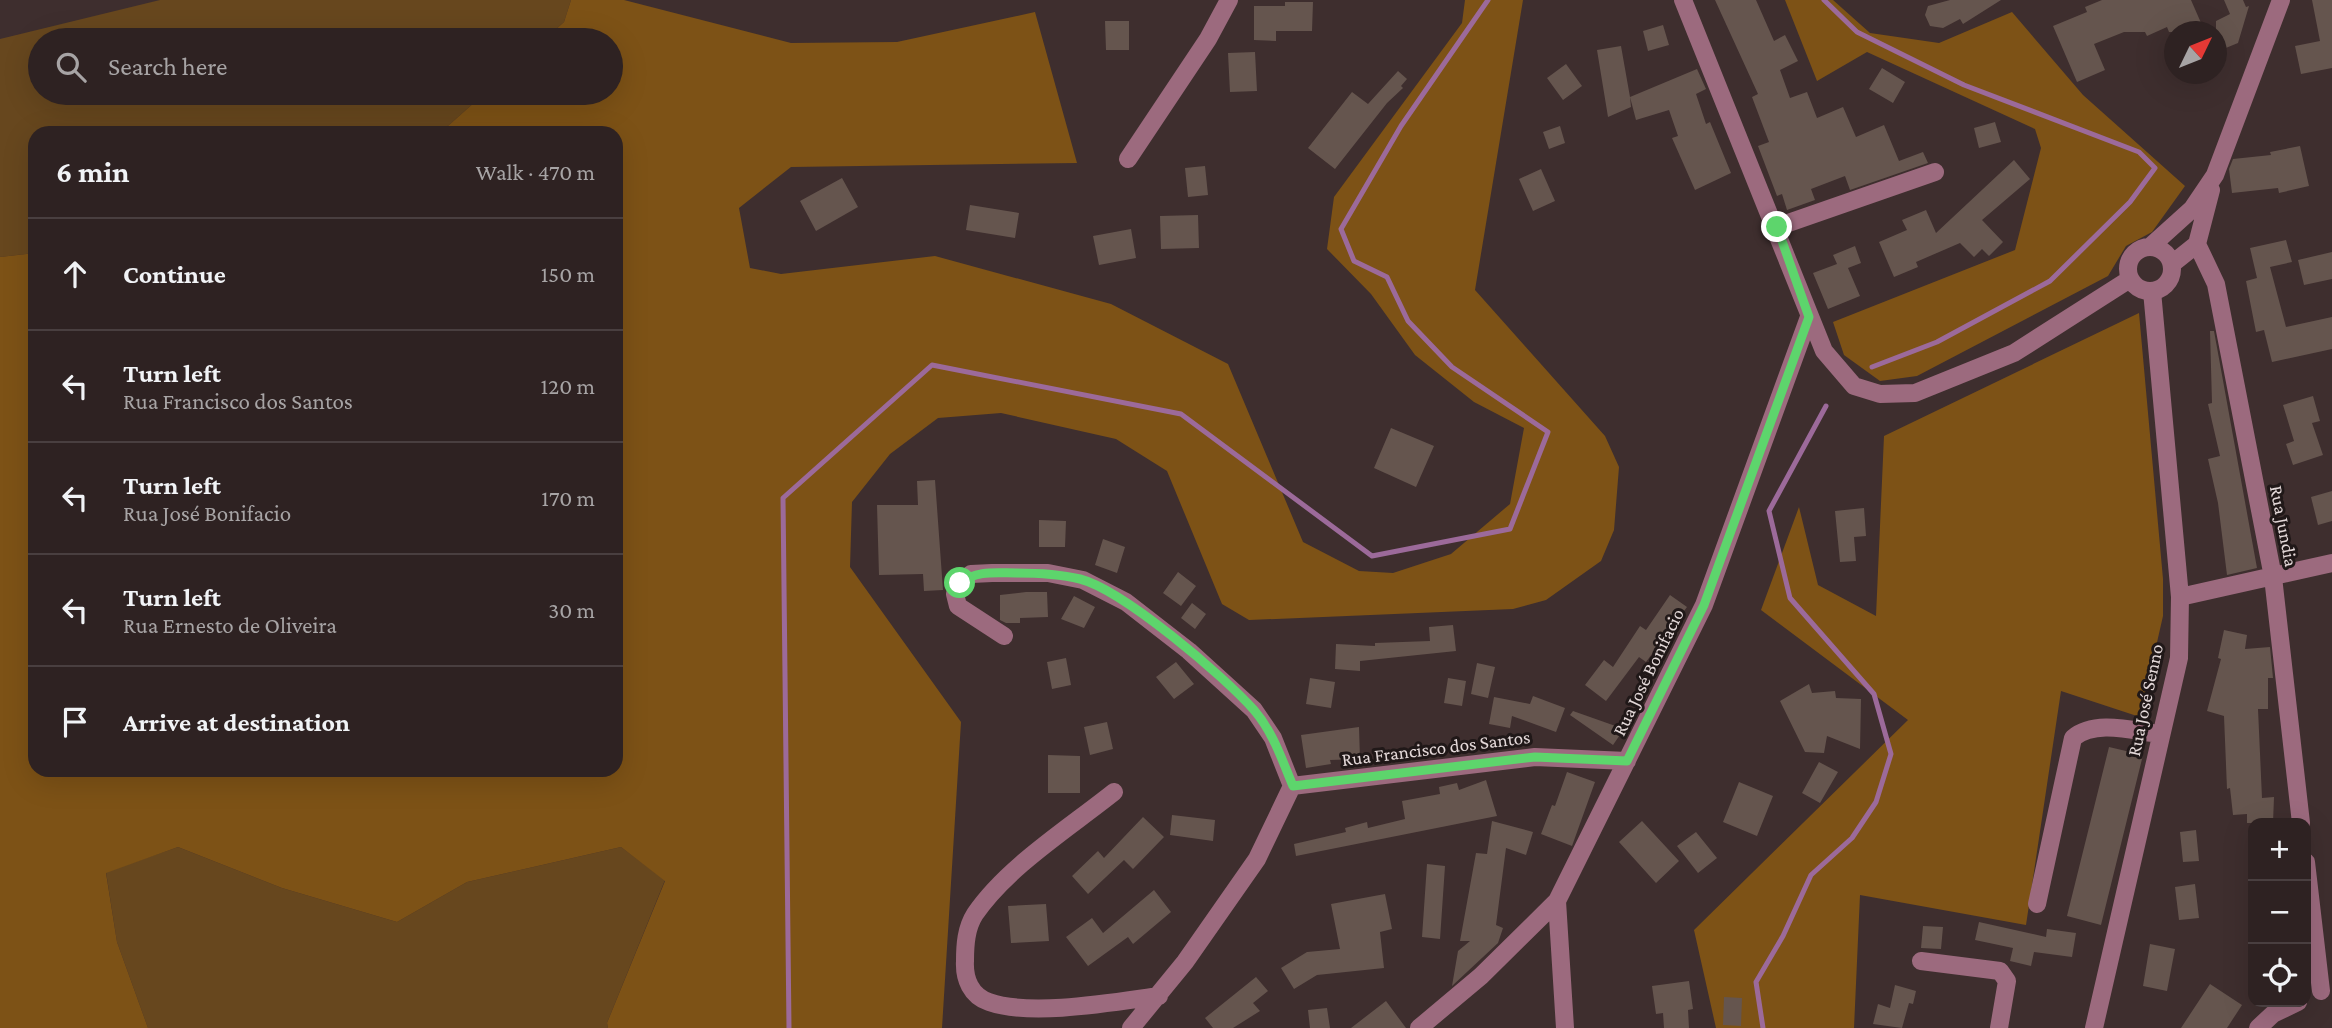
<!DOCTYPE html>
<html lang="en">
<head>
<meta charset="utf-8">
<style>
	:root { --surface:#2e2222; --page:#362a2a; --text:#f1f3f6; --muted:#a7a4a5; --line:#493f40 }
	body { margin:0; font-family:"Crimson Pro",serif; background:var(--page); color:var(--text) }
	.controls { position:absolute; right:21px; bottom:21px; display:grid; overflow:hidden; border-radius:14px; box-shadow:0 7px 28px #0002 }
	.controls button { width:63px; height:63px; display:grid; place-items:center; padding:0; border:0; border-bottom:2px solid var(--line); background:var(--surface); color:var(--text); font:35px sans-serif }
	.compass { position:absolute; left:2164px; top:21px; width:63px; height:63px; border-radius:50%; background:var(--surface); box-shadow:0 7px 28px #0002; rotate:47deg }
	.stop { position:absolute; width:21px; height:21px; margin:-16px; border:5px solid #5dd56c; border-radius:50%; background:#fff }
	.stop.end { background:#5dd56c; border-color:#fff; box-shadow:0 2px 7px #0008 }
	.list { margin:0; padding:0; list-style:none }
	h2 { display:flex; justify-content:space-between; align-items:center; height:91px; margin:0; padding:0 28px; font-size:30px }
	h2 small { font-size:23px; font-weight:400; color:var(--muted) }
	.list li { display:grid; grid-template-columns:46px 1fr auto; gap:21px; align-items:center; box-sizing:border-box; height:112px; padding:0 28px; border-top:2px solid var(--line) }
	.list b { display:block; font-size:26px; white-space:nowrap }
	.list p { margin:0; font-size:23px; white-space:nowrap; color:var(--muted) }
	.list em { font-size:23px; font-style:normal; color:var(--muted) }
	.icon { flex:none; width:38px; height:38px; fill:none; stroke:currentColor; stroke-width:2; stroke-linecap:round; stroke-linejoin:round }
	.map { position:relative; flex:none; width:2332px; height:1028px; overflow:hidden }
	.search { position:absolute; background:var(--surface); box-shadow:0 7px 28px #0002; left:28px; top:28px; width:595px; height:77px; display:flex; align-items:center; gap:18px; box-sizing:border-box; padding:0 24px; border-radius:38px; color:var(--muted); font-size:26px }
	.panel { position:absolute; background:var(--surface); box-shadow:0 7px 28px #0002; left:28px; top:126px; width:595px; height:651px; border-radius:21px }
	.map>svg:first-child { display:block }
</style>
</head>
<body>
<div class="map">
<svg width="2332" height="1028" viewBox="0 0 2332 1028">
	<rect width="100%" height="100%" fill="#3e2e2e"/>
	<!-- green -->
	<path fill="#67471e" d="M 160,0 L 571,0 L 564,22 L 544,40 L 40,40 L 40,93 L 485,93 L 440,133 L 35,133 L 35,253 L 0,257 L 0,39 Z
		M 178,847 L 282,888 L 397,922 L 467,882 L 621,847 L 665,880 L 607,1023 L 608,1028 L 148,1028 L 117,942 L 106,872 Z"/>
	<!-- forest -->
	<path fill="#7d5216" d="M 571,0 L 624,0 L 791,43 L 897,42 L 1035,12 L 1077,163 L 791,167 L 739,208 L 750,268 L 781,274 L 935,256 L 1111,304 L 1228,364 L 1303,542 L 1359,571 L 1393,573 L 1451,554 L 1510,504 L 1524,428 L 1474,402 L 1415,355 L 1371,294 L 1327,249 L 1334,197 L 1462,23 L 1465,0 L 1523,0 L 1475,290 L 1605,436 L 1619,467 L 1614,530 L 1601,561 L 1546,600 L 1513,609 L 1249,620 L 1222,604 L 1167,471 L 1116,439 L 1001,413 L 938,418 L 890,454 L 852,502 L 850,567 L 961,722 L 942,1028 L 608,1028 L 607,1023 L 665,881 L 621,847 L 467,882 L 397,922 L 282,888 L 178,847 L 106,873 L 117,942 L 148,1028 L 0,1028 L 0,257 L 35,253 L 35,770 L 616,770 L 616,133 L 440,133 L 485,93 L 611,93 L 611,40 L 544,40 L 564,22 Z
		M 1785,0 L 1833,0 L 1870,33 L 1939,43 L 2012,12 L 2083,95 L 2185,186 L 2152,232 L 2126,246 L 2108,276 L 1917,376 L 1880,381 L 1844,355 L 1833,322 L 2015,250 L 2041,148 L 2035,129 L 1867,52 L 1817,81 Z
		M 2139,313 L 2163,579 L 2163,616 L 2140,717 L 2061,691 L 2026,925 L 1860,895 L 1854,1028 L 1716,1028 L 1694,930 L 1908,720 L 1761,610 L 1799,507 L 1818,585 L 1876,616 L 1884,436 Z"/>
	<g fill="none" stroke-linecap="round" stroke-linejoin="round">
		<!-- stream -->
		<path stroke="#9c6a9a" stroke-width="5" d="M 1824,0 L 1857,32 L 1964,85 L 2139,152 L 2155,168 L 2130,202 L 2050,281 L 1937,342 L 1872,367
			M 789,1028 L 783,498 L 932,365 L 1181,414 L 1372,556 L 1510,529 L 1548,432 L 1452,367 L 1408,321 L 1387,277 L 1354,261 L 1341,229 L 1401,126 L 1488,0
			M 1763,1028 L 1756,982 L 1783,936 L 1811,875 L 1852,838 L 1876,802 L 1891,754 L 1874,694 L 1790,598 L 1769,511 L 1826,406"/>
	</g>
	<!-- building -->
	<path fill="#65554e" d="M 1715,0 L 1756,0 L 1774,41 L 1785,35 L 1798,61 L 1780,70 L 1790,98 L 1807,92 L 1817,118 L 1843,107 L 1856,137 L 1884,125 L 1899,161 L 1923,152 L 1928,163 L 1850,190 L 1845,176 L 1811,189 L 1815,200 L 1787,210 L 1782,194 L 1777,196 L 1758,146 L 1769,142 L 1752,97 L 1758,94 Z
		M 1950,0 L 2001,0 L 1963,24 L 1960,19 L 1943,28 L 1930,26 L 1925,15 L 1928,6 Z
		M 2102,0 L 2191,0 L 2205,32 L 2169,32 L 2167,27 L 2147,36 L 2145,32 L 2124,32 L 2094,44 L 2105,70 L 2077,82 L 2053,26 L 2087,12 L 2085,7 Z
		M 2224,0 L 2243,0 L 2246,7 L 2249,6 L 2238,43 L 2216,52 L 2216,21 L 2230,14 Z
		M 2312,0 L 2332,0 L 2332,68 L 2301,74 L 2295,46 L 2320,41 Z
		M 1285,2 L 1313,2 L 1312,31 L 1276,31 L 1276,41 L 1254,40 L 1254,6 L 1285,6 Z
		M 1105,21 L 1129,21 L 1129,50 L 1106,50 Z
		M 1663,25 L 1669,45 L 1648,51 L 1643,31 Z
		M 1621,46 L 1630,97 L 1697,69 L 1706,89 L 1696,94 L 1706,124 L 1710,122 L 1731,173 L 1695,190 L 1672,138 L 1678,136 L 1669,110 L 1636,120 L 1630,97 L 1631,107 L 1608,117 L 1597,50 Z
		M 1255,52 L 1257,91 L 1230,92 L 1228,53 Z
		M 1566,64 L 1582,86 L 1563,100 L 1547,78 Z
		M 1882,68 L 1905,82 L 1893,103 L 1869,89 Z
		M 1398,71 L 1407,79 L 1401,86 L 1403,88 L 1387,103 L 1335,169 L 1308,148 L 1352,92 L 1368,104 Z
		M 1995,122 L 2001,142 L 1979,148 L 1974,128 Z
		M 1560,126 L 1565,143 L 1549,149 L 1543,132 Z
		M 2300,146 L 2309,186 L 2279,193 L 2278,188 L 2232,193 L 2229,169 L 2233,159 L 2271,155 L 2270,152 Z
		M 2014,160 L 2030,179 L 1982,220 L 2003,242 L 1989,256 L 1982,249 L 1974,257 L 1960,243 L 1916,262 L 1918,267 L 1894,277 L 1879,242 L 1907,230 L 1902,220 L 1926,210 L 1936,233 Z
		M 1205,166 L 1208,195 L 1188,197 L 1185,168 Z
		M 1541,169 L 1555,201 L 1533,211 L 1519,179 Z
		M 842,178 L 858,207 L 816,231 L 800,201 Z
		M 970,205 L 1019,213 L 1015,238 L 966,230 Z
		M 1198,215 L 1199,248 L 1161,249 L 1160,216 Z
		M 1131,229 L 1136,258 L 1099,265 L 1093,236 Z
		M 2286,240 L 2292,262 L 2270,267 L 2286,327 L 2332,317 L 2332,349 L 2272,362 L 2264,330 L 2256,332 L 2246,281 L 2257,278 L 2250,248 Z
		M 1855,246 L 1861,263 L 1848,268 L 1860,296 L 1828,309 L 1813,273 L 1837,264 L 1833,255 Z
		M 2332,252 L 2332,279 L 2304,285 L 2298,260 Z
		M 2210,331 L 2214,331 L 2257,568 L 2227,575 L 2218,503 L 2208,459 L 2220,456 L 2208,404 L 2212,403 Z
		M 2313,396 L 2320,421 L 2312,423 L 2323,455 L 2293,465 L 2286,444 L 2294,441 L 2283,405 Z
		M 1391,428 L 1434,446 L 1416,487 L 1374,468 Z
		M 935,480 L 943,590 L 924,591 L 923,574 L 879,575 L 877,505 L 918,505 L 917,481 Z
		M 2332,491 L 2332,521 L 2318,525 L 2311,497 Z
		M 1864,508 L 1866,536 L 1854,537 L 1856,561 L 1840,562 L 1835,511 Z
		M 1039,520 L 1066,521 L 1065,547 L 1039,547 Z
		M 1103,539 L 1125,547 L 1117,573 L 1095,565 Z
		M 1178,572 L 1196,586 L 1181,606 L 1163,593 Z
		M 1026,592 L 1047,592 L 1048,617 L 1020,618 L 1020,623 L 1006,623 L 1000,620 L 1000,595 Z
		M 1670,595 L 1687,607 L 1646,662 L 1639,657 L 1606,701 L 1585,685 L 1604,660 L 1613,667 L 1640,626 L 1646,630 Z
		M 1074,596 L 1095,607 L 1084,628 L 1061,619 Z
		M 1192,603 L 1206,614 L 1195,629 L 1181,618 Z
		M 1453,625 L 1456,651 L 1360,661 L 1360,671 L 1335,669 L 1336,644 L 1375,646 L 1375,643 L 1430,641 L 1429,627 Z
		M 2224,630 L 2247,635 L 2245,649 L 2270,647 L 2273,678 L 2268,678 L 2268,709 L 2258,709 L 2262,798 L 2274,797 L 2273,823 L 2247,823 L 2247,814 L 2233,815 L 2230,788 L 2227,789 L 2224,716 L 2207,711 L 2221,659 L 2218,658 Z
		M 1066,658 L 1071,685 L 1052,689 L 1047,662 Z
		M 1176,662 L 1194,684 L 1174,699 L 1156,677 Z
		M 1477,663 L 1495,667 L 1488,698 L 1471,694 Z
		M 1310,678 L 1335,682 L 1331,708 L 1306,704 Z
		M 1448,678 L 1466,681 L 1462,706 L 1444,703 Z
		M 1809,684 L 1812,693 L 1835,691 L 1836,698 L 1861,699 L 1860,749 L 1827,736 L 1824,753 L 1805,752 L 1780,701 Z
		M 1533,696 L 1565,708 L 1556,732 L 1512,716 L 1510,728 L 1489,724 L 1494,697 L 1530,704 Z
		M 1573,711 L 1624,729 L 1613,745 L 1570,715 Z
		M 1107,722 L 1113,749 L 1090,755 L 1084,727 Z
		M 1359,727 L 1360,759 L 1330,760 L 1331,764 L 1306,768 L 1301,735 Z
		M 2109,747 L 2143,755 L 2101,925 L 2067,916 Z
		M 1048,755 L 1080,756 L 1080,793 L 1048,793 Z
		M 1819,762 L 1838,772 L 1820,803 L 1802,793 Z
		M 1567,772 L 1595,782 L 1572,846 L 1541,834 L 1552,805 L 1555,806 Z
		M 1486,780 L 1497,816 L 1296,856 L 1294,844 L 1346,832 L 1345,828 L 1367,822 L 1368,828 L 1405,819 L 1402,801 L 1440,794 L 1439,787 L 1457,783 L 1459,790 Z
		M 1739,782 L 1773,796 L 1757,836 L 1723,822 Z
		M 1172,815 L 1215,820 L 1213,841 L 1170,835 Z
		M 1143,817 L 1164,837 L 1133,869 L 1124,860 L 1088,894 L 1072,876 L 1098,851 L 1104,858 Z
		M 1492,821 L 1533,832 L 1526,855 L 1506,848 L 1496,925 L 1503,928 L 1498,943 L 1452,986 L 1458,951 L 1470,941 L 1460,941 L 1476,853 L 1487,854 Z
		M 1642,821 L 1679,861 L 1656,883 L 1619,842 Z
		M 2196,830 L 2199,861 L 2183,862 L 2180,832 Z
		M 1696,832 L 1717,858 L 1698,873 L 1677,846 Z
		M 1427,864 L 1445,866 L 1440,939 L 1422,937 Z
		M 2195,884 L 2199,918 L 2179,920 L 2175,887 Z
		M 1154,890 L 1171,912 L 1133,944 L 1128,937 L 1088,966 L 1066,937 L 1092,918 L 1103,933 Z
		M 1385,894 L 1392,929 L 1380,932 L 1384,968 L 1317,975 L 1294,989 L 1281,968 L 1307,952 L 1340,949 L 1331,904 Z
		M 1046,904 L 1049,941 L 1011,943 L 1008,906 Z
		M 1979,922 L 2046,937 L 2047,929 L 2076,933 L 2072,957 L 2034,952 L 2031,966 L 2010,961 L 2013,948 L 1975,940 Z
		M 1923,926 L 1943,927 L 1941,949 L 1921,948 Z
		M 2150,944 L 2175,949 L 2167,991 L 2143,986 Z
		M 1256,977 L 1268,991 L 1253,1003 L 1260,1011 L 1233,1028 L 1213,1028 L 1205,1018 Z
		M 1689,981 L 1693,1009 L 1688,1010 L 1689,1028 L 1664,1028 L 1663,1013 L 1656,1014 L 1652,986 Z
		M 2210,984 L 2242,1005 L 2227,1028 L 2181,1028 Z
		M 1895,985 L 1916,991 L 1913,1004 L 1909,1003 L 1902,1028 L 1873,1024 L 1878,1004 L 1890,1008 Z
		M 1724,997 L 1742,998 L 1741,1026 L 1723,1025 Z
		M 1386,1001 L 1406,1028 L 1351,1028 Z
		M 1327,1008 L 1330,1028 L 1310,1028 L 1308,1010 Z"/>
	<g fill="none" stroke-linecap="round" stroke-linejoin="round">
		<!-- minor -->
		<path stroke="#9c6a7e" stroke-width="18" d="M 1683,0 L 1824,351 L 1854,386 L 1880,394 L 1915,393 L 2014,353 L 2130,279
			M 1128,159 L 1208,39 L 1229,0
			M 1777,227 L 1935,172
			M 2197,244 L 2216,284 L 2273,577 L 2301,823
			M 2151,246 L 2192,209 L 2215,175 L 2281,0
			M2128 269a22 22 0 1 1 44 0a22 22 0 1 1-44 0Z
			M 2172,264 L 2197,244 L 2211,190
			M 2180,597 L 2332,563
			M 1004,636 L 958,606 L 955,594 L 960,583 L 971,574 L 992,573 L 1048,573 L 1083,580 L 1126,602 L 1189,651 L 1254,710 L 1273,738 L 1292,786 L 1257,859 L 1185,962 L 1131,1028
			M 1292,786 L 1535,757 L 1627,761
			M 1114,792 C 1069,828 1007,867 975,914 C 966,928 965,945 965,961 C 964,979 971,996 989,1002 C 1031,1017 1115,1002 1159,996
			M 2306,862 L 2321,991
			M 1557,901 L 1565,1028
			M 2037,904 L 2073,738 C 2095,719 2134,731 2160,734
			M 1921,961 L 2000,971 L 2007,981 L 1999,1028
			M 1419,1028 L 1481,976 L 1557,901 L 1704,605 L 1809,317
			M 2094,1028 L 2179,658 L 2180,597 L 2152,291
			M 2258,1028 L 2273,1014 L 2298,1002"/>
	</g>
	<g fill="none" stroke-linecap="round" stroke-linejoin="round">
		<!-- route -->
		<path stroke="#5dd56c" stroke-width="9" d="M 960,583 C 977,570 996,573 1016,573 C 1038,573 1059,574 1080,579 C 1123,590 1224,676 1254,710 C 1273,732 1282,760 1293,786 L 1535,757 L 1627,761 L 1704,605 L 1809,317 L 1777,227"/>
	</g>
	<g text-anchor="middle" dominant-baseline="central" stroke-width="6" stroke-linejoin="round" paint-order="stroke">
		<!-- street labels -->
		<g font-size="19" fill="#e4d9d9" stroke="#201818">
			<text transform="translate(2284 526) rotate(79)">Rua Jundia</text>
			<text transform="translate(1648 672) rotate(-64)">Rua José Bonifacio</text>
			<text transform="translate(2145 700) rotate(-78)">Rua José Senno</text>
			<text transform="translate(1436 748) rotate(-7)">Rua Francisco dos Santos</text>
		</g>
	</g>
</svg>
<div class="controls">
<button>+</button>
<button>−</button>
<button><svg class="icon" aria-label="locate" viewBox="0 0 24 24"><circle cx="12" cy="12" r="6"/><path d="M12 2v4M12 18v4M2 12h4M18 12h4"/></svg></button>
</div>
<svg class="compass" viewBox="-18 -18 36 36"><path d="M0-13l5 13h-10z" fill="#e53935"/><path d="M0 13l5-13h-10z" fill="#a7a4a5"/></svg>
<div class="stop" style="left:960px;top:583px"></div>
<div class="stop end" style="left:1777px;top:227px"></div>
<div class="search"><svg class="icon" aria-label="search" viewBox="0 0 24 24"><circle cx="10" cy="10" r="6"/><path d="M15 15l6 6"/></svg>Search here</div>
<section class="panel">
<h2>6 min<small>Walk · 470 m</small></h2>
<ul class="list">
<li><svg class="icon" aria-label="ahead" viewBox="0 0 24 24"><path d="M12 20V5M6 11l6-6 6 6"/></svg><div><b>Continue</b></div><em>150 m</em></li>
<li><svg class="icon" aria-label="left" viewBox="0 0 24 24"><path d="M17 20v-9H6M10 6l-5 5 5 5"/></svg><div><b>Turn left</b><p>Rua Francisco dos Santos</p></div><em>120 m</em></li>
<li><svg class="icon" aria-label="left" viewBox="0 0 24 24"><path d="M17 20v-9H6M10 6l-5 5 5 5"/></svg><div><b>Turn left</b><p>Rua José Bonifacio</p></div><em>170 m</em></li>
<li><svg class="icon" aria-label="left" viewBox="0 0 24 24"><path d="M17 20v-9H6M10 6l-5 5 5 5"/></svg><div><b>Turn left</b><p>Rua Ernesto de Oliveira</p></div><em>30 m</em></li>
<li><svg class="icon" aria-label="arrive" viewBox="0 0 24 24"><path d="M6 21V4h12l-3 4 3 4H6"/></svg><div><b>Arrive at destination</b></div></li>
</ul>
</section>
</div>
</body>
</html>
